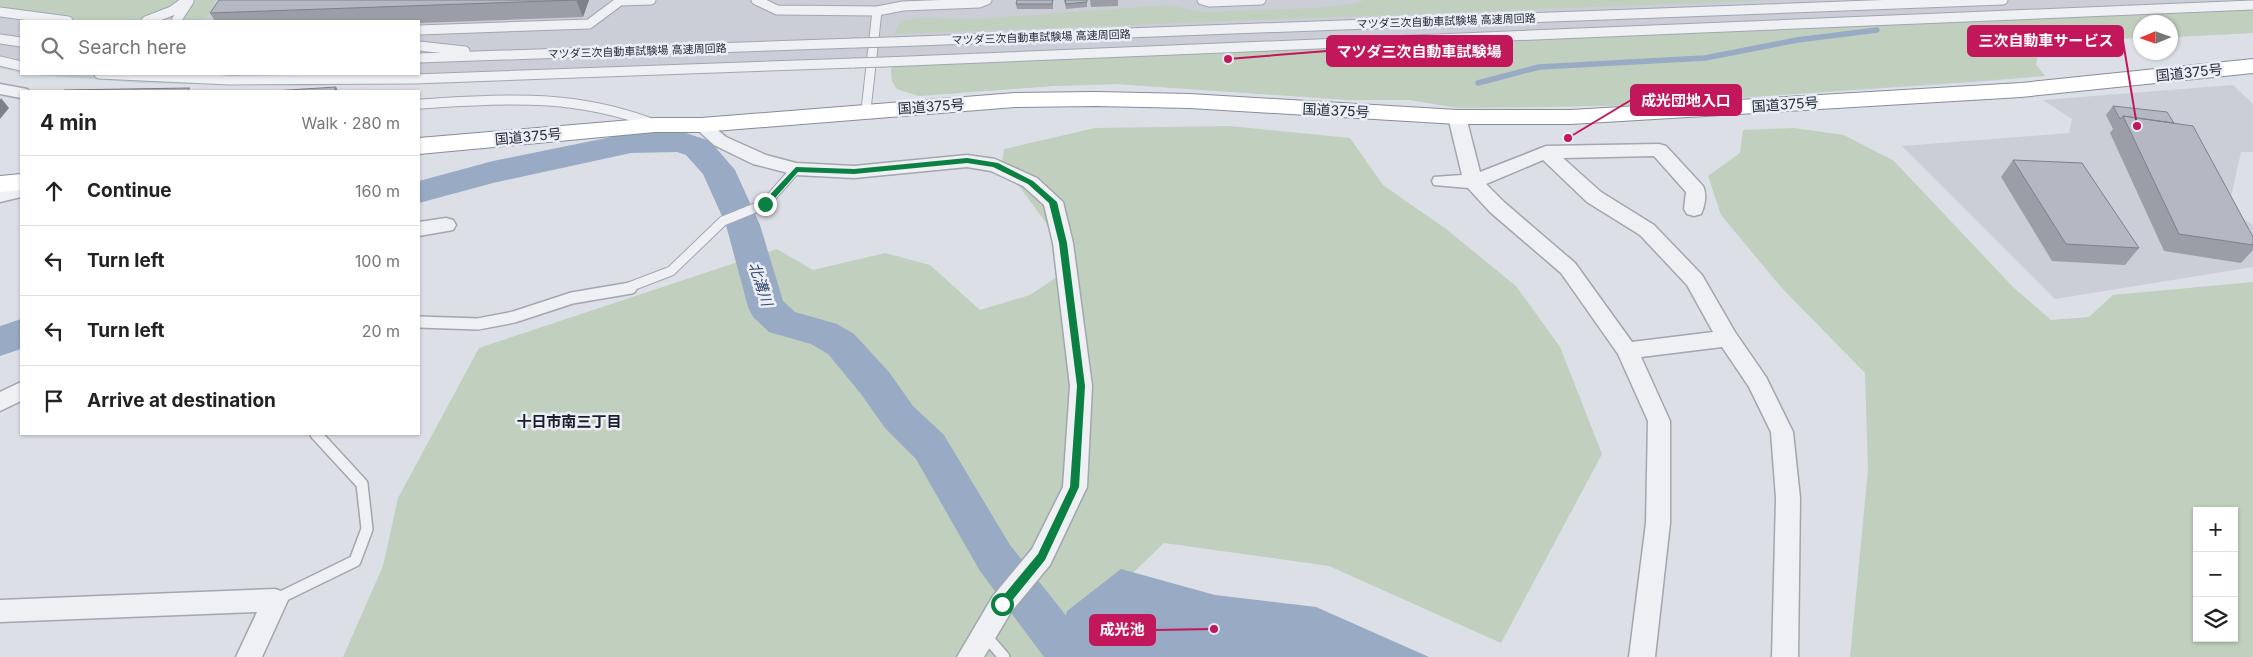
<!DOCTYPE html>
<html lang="en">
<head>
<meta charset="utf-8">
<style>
	:root { --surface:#fff; --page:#f2f2f2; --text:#222; --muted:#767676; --line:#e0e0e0 }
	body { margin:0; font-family:Inter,"Noto Sans JP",sans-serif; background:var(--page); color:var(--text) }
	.controls { position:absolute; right:15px; bottom:15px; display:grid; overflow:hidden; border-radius:0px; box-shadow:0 1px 4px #0004 }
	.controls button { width:45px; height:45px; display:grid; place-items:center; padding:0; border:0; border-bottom:1px solid var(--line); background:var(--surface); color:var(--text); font:25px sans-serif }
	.compass { position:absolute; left:2133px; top:15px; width:45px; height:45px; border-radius:50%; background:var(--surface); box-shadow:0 1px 4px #0004; rotate:268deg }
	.stop { position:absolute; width:15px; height:15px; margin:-11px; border:4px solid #0b8043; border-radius:50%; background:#fff }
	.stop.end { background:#0b8043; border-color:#fff; box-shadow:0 1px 5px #0008 }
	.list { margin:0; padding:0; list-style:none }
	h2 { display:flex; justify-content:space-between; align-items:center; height:65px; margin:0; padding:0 20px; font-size:21px }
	h2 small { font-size:16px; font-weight:400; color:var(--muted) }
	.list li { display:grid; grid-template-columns:32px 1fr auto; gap:15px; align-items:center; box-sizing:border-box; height:70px; padding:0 20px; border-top:1px solid var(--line) }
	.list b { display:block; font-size:19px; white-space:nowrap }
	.list em { font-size:16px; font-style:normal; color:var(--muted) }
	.icon { flex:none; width:28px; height:28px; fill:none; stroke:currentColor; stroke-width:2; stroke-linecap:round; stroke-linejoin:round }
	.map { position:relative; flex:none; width:2253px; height:657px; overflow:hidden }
	.search { position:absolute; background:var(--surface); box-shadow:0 1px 4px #0004; left:20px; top:20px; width:400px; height:55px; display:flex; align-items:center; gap:12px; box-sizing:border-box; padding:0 18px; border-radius:0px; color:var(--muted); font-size:19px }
	.panel { position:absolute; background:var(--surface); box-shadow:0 1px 4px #0004; left:20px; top:90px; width:400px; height:345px; border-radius:0px }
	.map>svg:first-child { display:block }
</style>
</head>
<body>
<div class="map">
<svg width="2253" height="657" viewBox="0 0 2253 657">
	<rect width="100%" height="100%" fill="#dcdfe6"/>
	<!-- built -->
	<path fill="#cbced7" d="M 0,0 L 2253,0 L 2253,33 L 2171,37 L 2170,22 L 2140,22 L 2140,38 L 2078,40 L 2026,36 L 2038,53 L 2036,65 L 2045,76 L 1975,82 L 1636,105 L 1459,108 L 1410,100 L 1349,100 L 1117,84 L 1052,86 L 919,96 L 897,89 L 892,81 L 891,67 L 306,86 L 143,83 L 25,74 L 419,74 L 419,21 L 21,21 L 21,73 L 0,68 Z
		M 2233,85 L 2253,104 L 2253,152 L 2241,152 L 2228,210 L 2253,225 L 2253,267 L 2055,299 L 1902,146 L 2069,133 L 2072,119 L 2043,100 Z"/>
	<!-- green -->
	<path fill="#c1cfbe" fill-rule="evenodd" d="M 0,0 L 177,0 C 168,8 160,15 148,18 C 110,30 41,14 0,8 Z
		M 196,0 L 216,0 L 205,21 L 183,21 Z
		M 1365,0 L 1782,0 L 893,34 L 901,21 L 917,18 L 978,19 L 1168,5 L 1202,12 L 1316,8 L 1353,4 Z
		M 2253,10 L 2253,33 L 2171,37 L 2170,22 L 2140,22 L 2140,38 L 2078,40 L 2026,36 L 2038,53 L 2036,65 L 2045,76 L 1636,105 L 1547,107 L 1459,108 L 1410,100 L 1349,100 L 1117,84 L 1052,86 L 919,96 L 897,89 L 892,81 L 891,67 Z
		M 1229,126 L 1350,138 L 1383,185 L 1446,229 L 1516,286 L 1560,347 L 1602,454 L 1501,643 L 1329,566 L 1164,543 L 1071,632 L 1052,657 L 343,657 L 383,566 L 398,498 L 479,348 L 777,249 L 813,270 L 885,253 L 930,265 L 980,310 L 1030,295 L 1072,267 L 1044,220 L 1002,163 L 1004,149 L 1095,128 Z
		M 1794,128 L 1844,135 L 1894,161 L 2013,287 L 2051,320 L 2089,317 L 2113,295 L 2253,282 L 2253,657 L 1850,657 L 1868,470 L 1865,373 L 1780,286 L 1721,215 L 1708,176 L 1740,153 L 1743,130 ZM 2197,511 L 2234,511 L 2234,638 L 2197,638 Z"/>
	<!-- water -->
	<path fill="#99aac4" d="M 1121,569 L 1215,595 L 1316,607 L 1429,657 L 1058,657 L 1056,654 L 1067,611 Z"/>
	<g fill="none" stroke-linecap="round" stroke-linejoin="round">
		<!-- stream -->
		<path stroke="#99aac4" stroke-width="5.5" d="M 1478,83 L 1539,67 L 1705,58 L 1797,40 L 1877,30"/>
		<!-- river -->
		<path fill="#99aac4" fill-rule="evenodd" d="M 680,131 L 710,141 L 735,170 L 760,225 L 783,301 L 795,312 L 837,324 L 854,334 L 889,372 L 913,406 L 944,435 L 1010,545 L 1087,642 L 1094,657 L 1044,657 L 980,571 L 916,459 L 885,428 L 861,394 L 828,354 L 811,344 L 769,332 L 753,317 L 748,307 L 726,225 L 703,174 L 686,155 L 677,152 L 631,153 L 493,183 L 419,203 L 419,181 L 493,161 L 631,133 Z
			M 21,319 L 21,349 L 0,356 L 0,326 Z"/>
		<defs>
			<path id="service-far1" d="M 756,0 L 777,10 L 877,11 L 903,6 L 979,3 L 987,0
				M 1202,0 L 1209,2 L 1261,0
				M 0,12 L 68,21
				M 146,21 L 172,11 L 187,0
				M 176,21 L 189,1
				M 419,30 L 589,24 L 620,1 L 651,0
				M 0,39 L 21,42
				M 890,42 L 2003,0
				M 419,46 L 465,51
				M 419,58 L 855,43
				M 0,61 L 21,66
				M 885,62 L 2253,5
				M 99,74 L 229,80 L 415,79 L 854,63
				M 419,104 C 506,99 571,93 654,124
				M 866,110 L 877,11
				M 624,289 L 671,271 L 723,221 L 765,204 L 796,169"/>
			<path id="service" d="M 419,322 L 478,324 L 514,317 L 572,298 L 631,288
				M 275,600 L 355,561 L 367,529 L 362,484 L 316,434
				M 985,635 L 1004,657"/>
			<path id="minor" d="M 0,84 L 27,89 L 29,91 L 21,91 L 21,98 L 0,94 Z
				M 1457,111 L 1463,113 L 1466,117 L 1480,172 L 1546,146 L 1659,144 L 1666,146 L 1703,186 C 1707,194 1705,206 1701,214 L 1694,216 L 1687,214 L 1684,209 L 1686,192 L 1654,156 L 1563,158 L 1601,192 L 1654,225 L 1702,275 L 1735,332 L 1766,377 L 1793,432 L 1800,498 L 1798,657 L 1772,657 L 1776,498 L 1771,432 L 1749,387 L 1722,347 L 1641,357 L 1670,421 L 1670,523 L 1655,657 L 1629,657 L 1646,523 L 1648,421 L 1618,354 L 1561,273 L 1490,212 L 1468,188 L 1434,185 L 1432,181 L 1434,177 L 1462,175 L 1448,117 L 1451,113 ZM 1543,160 L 1587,202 L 1640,235 L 1687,285 L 1713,332 L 1632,342 L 1575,263 L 1504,202 L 1486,184 Z
				M 701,119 L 707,121 L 726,137 L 766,155 L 796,163 L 854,166 L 967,155 L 995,159 L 1037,178 L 1063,202 L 1073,243 L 1092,386 L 1087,487 L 1050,565 L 1011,612 L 984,657 L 957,657 L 993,596 L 1032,549 L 1063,487 L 1070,386 L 1053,243 L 1044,205 L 1023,186 L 991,171 L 967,167 L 854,178 L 796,175 L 753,164 L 714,145 L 692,125 L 695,121 Z
				M 21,185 L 21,197 L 0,202 L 0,190 Z
				M 446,218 L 453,220 L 456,225 L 453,230 L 419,236 L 419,222 Z
				M 21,382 L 21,401 L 0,411 L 0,392 Z
				M 275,589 L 284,592 L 288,600 L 262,657 L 236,657 L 257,612 L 0,622 L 0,600 Z"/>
			<path id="trunk" d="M 2253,59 L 2253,73 L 2021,97 L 1571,124 L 1457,124 L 1190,108 L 1096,106 L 1015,107 L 701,132 L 655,132 L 419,154 L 419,138 L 655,118 L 701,118 L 1015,93 L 1096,92 L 1190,94 L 1457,110 L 1571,110 L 2021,83 Z
				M 21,174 L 21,190 L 0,192 L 0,176 Z"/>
		</defs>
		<!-- service-far1 casing -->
		<use href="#service-far1" stroke="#a2a6af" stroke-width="11"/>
		<!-- service casing -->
		<use href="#service" stroke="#a2a6af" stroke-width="14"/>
		<!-- minor casing -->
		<use href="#minor" stroke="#a2a6af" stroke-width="3"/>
		<!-- trunk casing -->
		<use href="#trunk" stroke="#858c9b" stroke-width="2"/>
		<!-- service-far1 -->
		<use href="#service-far1" stroke="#eff0f4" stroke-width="9"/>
		<!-- service -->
		<use href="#service" stroke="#eff0f4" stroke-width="11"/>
		<!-- minor -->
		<use href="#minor" fill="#eff0f4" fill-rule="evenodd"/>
		<!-- trunk -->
		<use href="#trunk" fill="#fff" fill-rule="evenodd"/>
		<defs>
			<path id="service-bridge" d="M 855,43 L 890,42
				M 854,63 L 885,62"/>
		</defs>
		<!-- service-bridge casing -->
		<use href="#service-bridge" stroke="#a2a6af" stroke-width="11" stroke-linecap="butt"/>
		<!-- service-bridge -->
		<use href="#service-bridge" stroke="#eff0f4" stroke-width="9"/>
	</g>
	<!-- wall -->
	<path fill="#9b9ea7" d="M 219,0 L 589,0 L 583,17 L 419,23 L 419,21 L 215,21 L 210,13 Z
		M 1053,0 L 1053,9 L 1017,9 L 1016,4 Z
		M 1064,0 L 1087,0 L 1087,7 L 1066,9 Z
		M 1090,0 L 1118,0 L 1118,6 L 1091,7 Z
		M 2113,106 L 2174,123 L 2253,237 L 2253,250 L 2241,263 L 2164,251 L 2110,133 L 2113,129 L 2106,115 Z
		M 2013,160 L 2139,248 L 2125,265 L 2052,261 L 2001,177 Z"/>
	<!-- shaded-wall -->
	<path fill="#7e8188" d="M 576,0 L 589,0 L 583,17 Z
		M 336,87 L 338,91 L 334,91 Z
		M 1,98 L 9,108 L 0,119 L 0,100 Z"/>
	<!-- building -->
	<path fill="#b4b8c2" stroke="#7e8188" d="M 219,0 L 576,0 L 210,13 Z
		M 1017,0 L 1053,0 L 1052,4 L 1016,4 Z
		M 1065,0 L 1087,0 L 1087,2 L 1066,4 Z
		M 336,87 L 334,91 L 272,91 Z
		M 190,88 L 187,91 L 63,91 L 64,90 Z
		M 2113,106 L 2167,112 L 2174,123 L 2123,116 L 2120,119 Z
		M 2123,116 L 2193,126 L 2253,237 L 2253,245 L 2179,234 Z
		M 2013,160 L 2082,163 L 2139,248 L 2066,244 Z"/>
	<!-- route -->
	<path fill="#0b8043" d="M 967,158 L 998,163 L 1033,181 L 1057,202 L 1067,243 L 1085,386 L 1079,487 L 1045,560 L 1006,608 L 1002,609 L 997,604 L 999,601 L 1038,554 L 1070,487 L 1077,386 L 1059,243 L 1049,203 L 1028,184 L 993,167 L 967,163 L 854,174 L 798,172 L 768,206 L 761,204 L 796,167 L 854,169 Z"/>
	<g text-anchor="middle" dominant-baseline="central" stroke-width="5" stroke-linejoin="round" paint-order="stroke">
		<!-- far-street labels -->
		<g font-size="11" fill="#272c3b" stroke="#ebeef4">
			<text transform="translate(1446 21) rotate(-2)">マツダ三次自動車試験場 高速周回路</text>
			<text transform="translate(1041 37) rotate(-2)">マツダ三次自動車試験場 高速周回路</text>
			<text transform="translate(637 51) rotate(-2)">マツダ三次自動車試験場 高速周回路</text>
		</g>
		<!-- street labels -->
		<g font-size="14" fill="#272c3b" stroke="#ebeef4">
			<text transform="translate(2189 72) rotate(-6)">国道375号</text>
			<text transform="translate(1785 104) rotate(-4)">国道375号</text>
			<text transform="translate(931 106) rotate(-4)">国道375号</text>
			<text transform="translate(1336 110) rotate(3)">国道375号</text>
			<text transform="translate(528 136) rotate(-5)">国道375号</text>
		</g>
		<!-- water labels -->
		<g font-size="15" font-style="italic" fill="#33486c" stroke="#ebeef4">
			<text transform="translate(761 284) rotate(72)">北溝川</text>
		</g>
		<!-- neighbourhood labels -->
		<g font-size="15" font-weight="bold" fill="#191e2c" stroke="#ebeef4">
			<text x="569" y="421">十日市南三丁目</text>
		</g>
	</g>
	<!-- callouts -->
	<path fill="none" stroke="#c2185b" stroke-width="2" d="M2137 126L2123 41M1228 59L1327 51M1568 138L1631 100M1214 629L1155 630"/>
	<g fill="#c2185b" stroke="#ebeef4" stroke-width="2">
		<circle cx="2137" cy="126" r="5"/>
		<circle cx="1228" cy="59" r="5"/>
		<circle cx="1568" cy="138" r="5"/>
		<circle cx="1214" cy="629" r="5"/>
	</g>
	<g fill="#c2185b" stroke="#c2185b" stroke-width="2">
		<rect x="1968" y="26" width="155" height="30" rx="5"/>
		<rect x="1327" y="36" width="185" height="30" rx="5"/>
		<rect x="1631" y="85" width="110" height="30" rx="5"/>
		<rect x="1090" y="615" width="65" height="30" rx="5"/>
	</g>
	<g font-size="15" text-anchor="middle" font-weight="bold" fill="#fff">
		<text x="2046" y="46">三次自動車サービス</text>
		<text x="1419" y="57">マツダ三次自動車試験場</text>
		<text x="1686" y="106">成光団地入口</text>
		<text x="1122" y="635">成光池</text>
	</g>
</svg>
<div class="controls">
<button>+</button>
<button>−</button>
<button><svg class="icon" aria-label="layers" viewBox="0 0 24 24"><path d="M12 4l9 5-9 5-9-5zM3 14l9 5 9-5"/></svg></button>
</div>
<svg class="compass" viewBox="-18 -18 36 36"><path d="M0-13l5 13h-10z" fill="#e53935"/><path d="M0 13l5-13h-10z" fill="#767676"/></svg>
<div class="stop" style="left:1002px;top:604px"></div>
<div class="stop end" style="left:765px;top:204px"></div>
<div class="search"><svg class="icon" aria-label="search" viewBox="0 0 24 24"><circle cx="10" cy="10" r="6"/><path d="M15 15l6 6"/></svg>Search here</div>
<section class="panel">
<h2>4 min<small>Walk · 280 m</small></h2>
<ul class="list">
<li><svg class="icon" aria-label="ahead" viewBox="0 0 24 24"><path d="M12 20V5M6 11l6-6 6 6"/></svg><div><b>Continue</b></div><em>160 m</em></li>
<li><svg class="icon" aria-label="left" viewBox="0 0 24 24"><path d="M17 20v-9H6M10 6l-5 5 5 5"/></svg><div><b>Turn left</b></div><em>100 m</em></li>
<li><svg class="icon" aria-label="left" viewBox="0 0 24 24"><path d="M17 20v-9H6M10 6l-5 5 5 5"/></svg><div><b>Turn left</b></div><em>20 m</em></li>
<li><svg class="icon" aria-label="arrive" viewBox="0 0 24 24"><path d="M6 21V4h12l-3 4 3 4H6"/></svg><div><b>Arrive at destination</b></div></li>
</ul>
</section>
</div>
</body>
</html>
